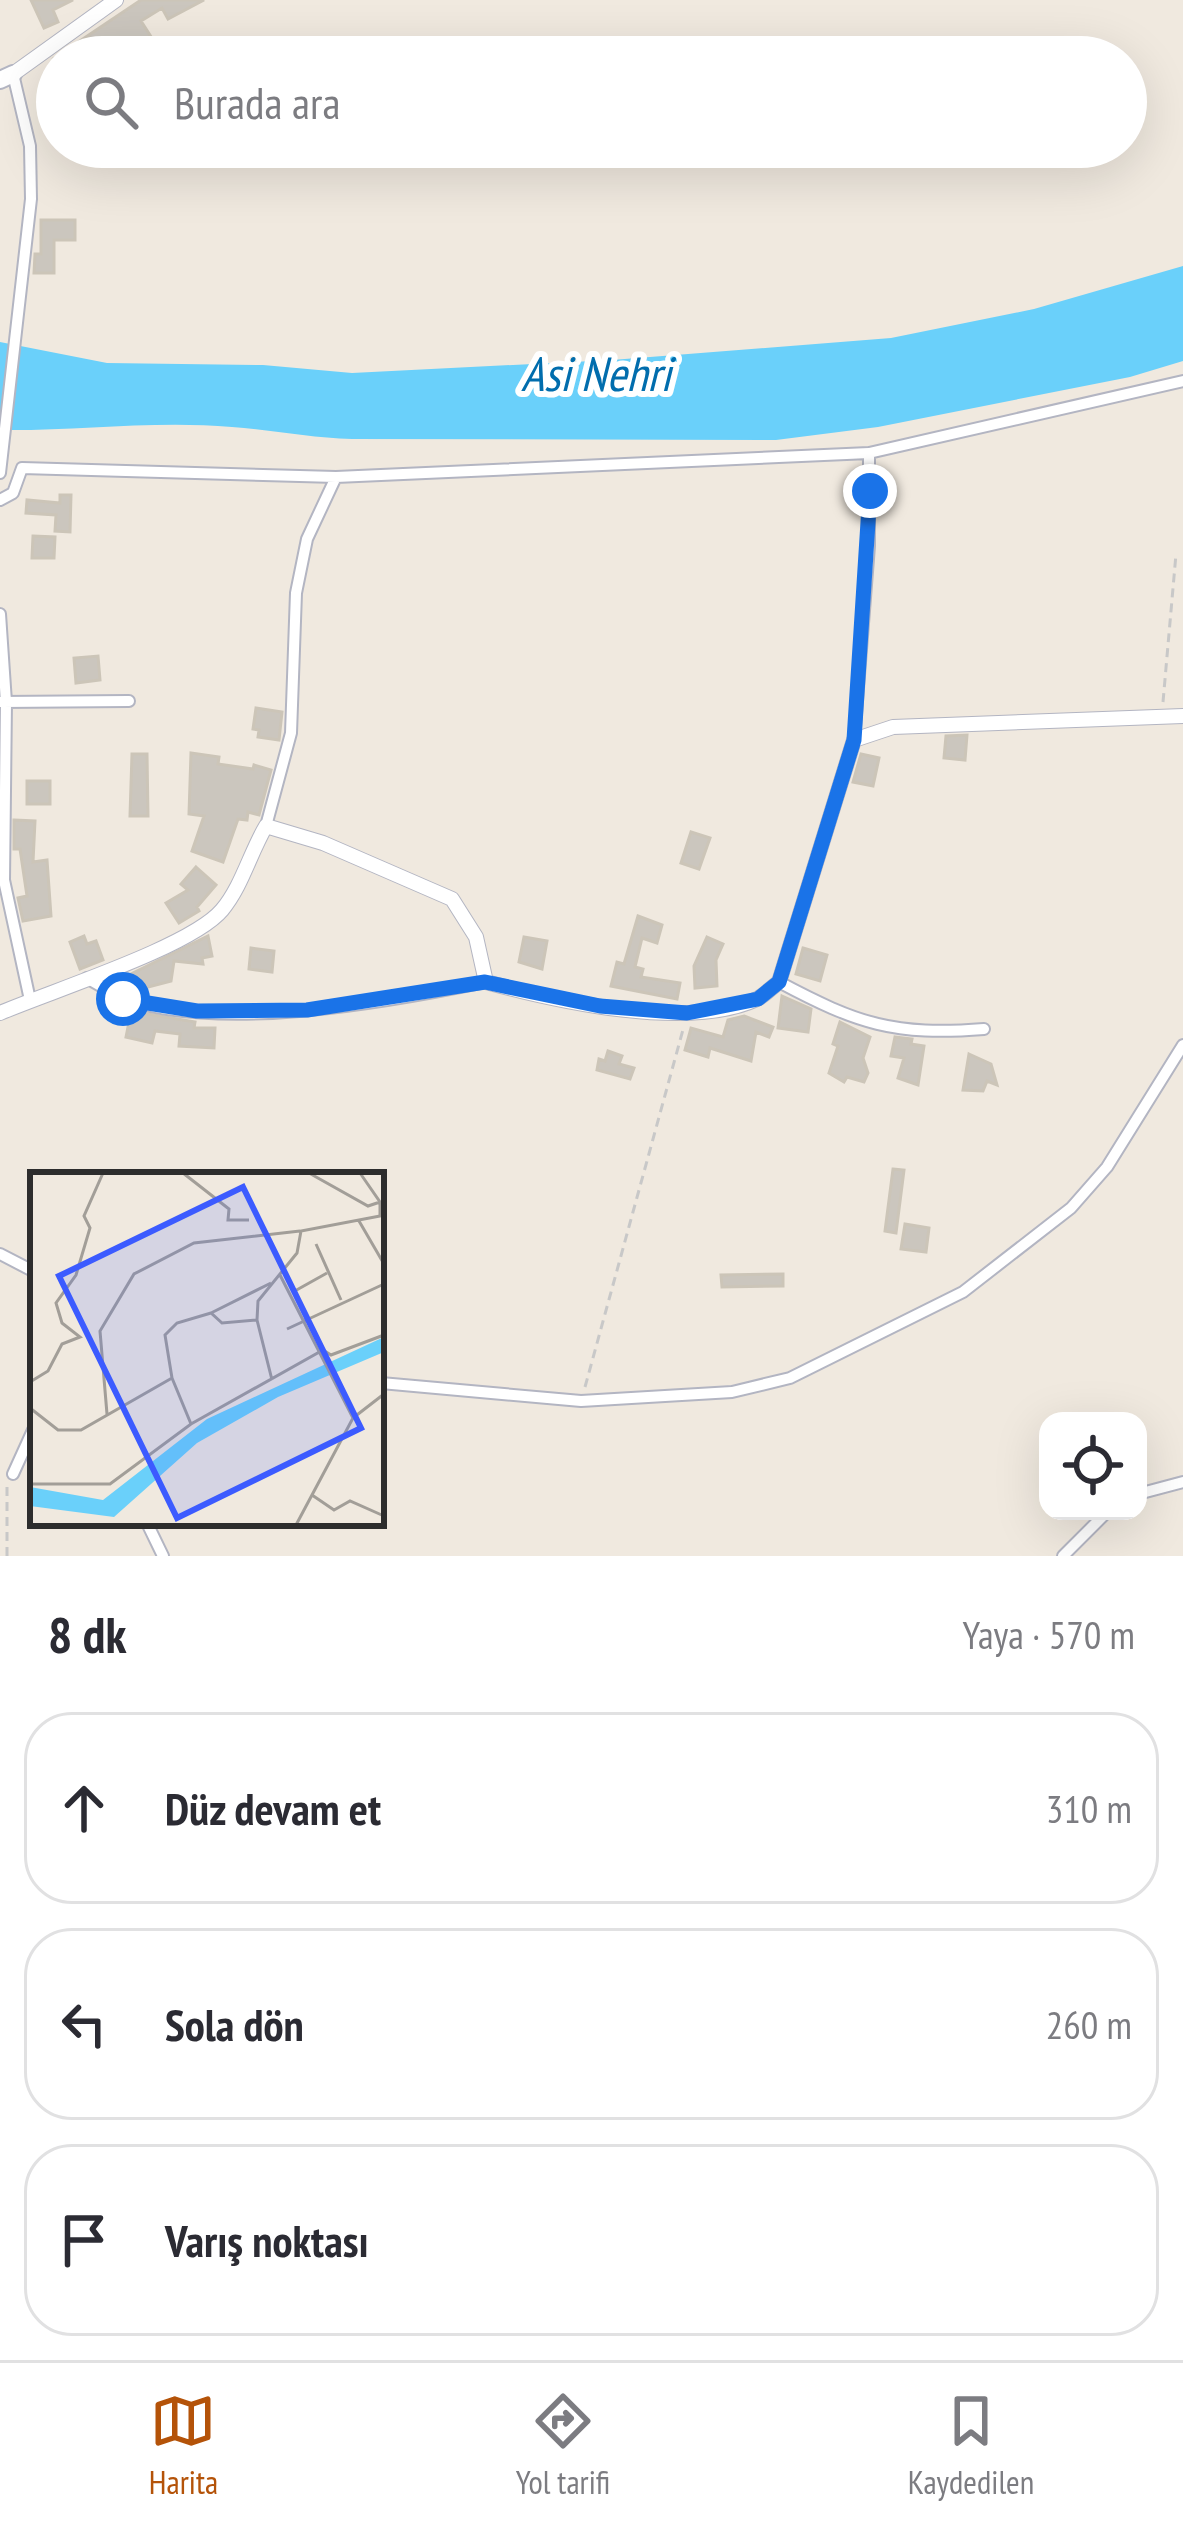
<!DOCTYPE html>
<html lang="tr">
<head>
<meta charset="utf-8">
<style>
	:root { --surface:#fff; --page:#f7f7f7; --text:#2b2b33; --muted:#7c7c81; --line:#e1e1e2; --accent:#b45309 }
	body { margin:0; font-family:"PT Sans Narrow",sans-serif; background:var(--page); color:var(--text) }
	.controls { position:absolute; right:36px; bottom:36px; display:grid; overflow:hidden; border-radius:24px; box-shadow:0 12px 48px #0002 }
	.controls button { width:108px; height:108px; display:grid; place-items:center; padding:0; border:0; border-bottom:3px solid var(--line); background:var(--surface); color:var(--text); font:60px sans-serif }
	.stop { position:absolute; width:36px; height:36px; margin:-27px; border:9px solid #1a73e8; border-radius:50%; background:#fff }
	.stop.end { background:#1a73e8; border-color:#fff; box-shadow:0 3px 12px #0008 }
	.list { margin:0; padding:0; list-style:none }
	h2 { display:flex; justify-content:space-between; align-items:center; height:156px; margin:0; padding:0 48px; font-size:51px }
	h2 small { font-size:39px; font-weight:400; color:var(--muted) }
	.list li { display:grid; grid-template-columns:78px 1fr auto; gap:36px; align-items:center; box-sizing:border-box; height:192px; margin:0 24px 24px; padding:0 24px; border:3px solid var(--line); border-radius:48px }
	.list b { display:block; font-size:45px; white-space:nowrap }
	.list em { font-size:39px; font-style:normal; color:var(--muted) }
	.icon { flex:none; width:66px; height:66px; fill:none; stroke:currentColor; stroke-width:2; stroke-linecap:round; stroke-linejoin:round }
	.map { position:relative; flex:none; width:1183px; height:1556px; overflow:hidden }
	.search { position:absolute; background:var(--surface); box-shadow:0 12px 48px #0002; left:36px; right:36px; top:36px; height:132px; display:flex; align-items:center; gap:30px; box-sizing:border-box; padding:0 42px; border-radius:66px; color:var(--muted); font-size:45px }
	.sheet { height:804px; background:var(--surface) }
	nav { display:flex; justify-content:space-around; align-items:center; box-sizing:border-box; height:168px; border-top:3px solid var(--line); background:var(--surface); font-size:33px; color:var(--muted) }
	nav a { display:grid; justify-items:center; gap:6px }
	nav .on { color:var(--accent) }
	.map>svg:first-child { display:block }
</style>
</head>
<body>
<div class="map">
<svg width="1183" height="1556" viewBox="0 0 1183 1556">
	<rect width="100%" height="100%" fill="#f0e9df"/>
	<!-- water -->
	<path fill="#6ad0fa" d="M 1183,266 L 1183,361 L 1130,377 L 878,427 L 776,440 L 352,439 C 311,438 273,430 232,427 C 155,420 77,431 0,430 L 0,342 L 107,363 L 263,365 L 352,373 L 612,360 L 891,338 L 1034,309 Z"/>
	<!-- building -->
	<path fill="#cbc6be" stroke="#ccc5b8" stroke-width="3" d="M 31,0 L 73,0 L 53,10 L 58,22 L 44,28 Z
		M 141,0 L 204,0 L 168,19 L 162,8 L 141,21 L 157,46 L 167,39 L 181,57 L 56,57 Z
		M 41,220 L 75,220 L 75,240 L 54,240 L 54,273 L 34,273 L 35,254 L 41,254 Z
		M 60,495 L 71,495 L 70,532 L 55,531 L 56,515 L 26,513 L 27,500 L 60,503 Z
		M 33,536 L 55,537 L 54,558 L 32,558 Z
		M 98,656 L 100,680 L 76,683 L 74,658 Z
		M 256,708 L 282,712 L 279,740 L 258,737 L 259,730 L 253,729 Z
		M 967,735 L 965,760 L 944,758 L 946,736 Z
		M 191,753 L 219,757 L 218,764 L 253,769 L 254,765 L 271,770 L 259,815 L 248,812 L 247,820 L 238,819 L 223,862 L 192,851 L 204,816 L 189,814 Z
		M 132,754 L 147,754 L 148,816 L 130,816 Z
		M 861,754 L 879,758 L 873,786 L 853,782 Z
		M 27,781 L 50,781 L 50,804 L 27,804 Z
		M 14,820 L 35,821 L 33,862 L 47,860 L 51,916 L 23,921 L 18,898 L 27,896 L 20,849 L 14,849 Z
		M 691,832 L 710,838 L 699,869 L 681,863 Z
		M 196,867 L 216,885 L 197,907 L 199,911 L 179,923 L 166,903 L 188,890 L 181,884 Z
		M 638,916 L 662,925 L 657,943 L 642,938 L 635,967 L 643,969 L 641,977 L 680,983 L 677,999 L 611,986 L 617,962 L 624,964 Z
		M 84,936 L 87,944 L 96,941 L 103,960 L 80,969 L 70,942 Z
		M 208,936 L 212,956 L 202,958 L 203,964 L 174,961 L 171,981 L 133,991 L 127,976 Z
		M 524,937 L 547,941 L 542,969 L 519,962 Z
		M 707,937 L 723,944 L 716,960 L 717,986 L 695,988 L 694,966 Z
		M 251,948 L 274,951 L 272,972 L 249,969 Z
		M 803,948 L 827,955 L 820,981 L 796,974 Z
		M 782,996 L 811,1009 L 808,1032 L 778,1028 Z
		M 136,1012 L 195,1022 L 194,1028 L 215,1028 L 214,1048 L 179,1046 L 180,1034 L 155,1031 L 152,1043 L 126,1037 L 130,1017 Z
		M 744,1016 L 773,1027 L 769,1037 L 756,1032 L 751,1061 L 710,1048 L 708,1057 L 685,1050 L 691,1028 L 723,1037 L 728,1020 Z
		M 840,1022 L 870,1037 L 863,1058 L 868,1073 L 864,1082 L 847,1077 L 844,1082 L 829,1073 L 838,1046 L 833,1044 Z
		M 895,1037 L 912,1039 L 911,1044 L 924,1046 L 918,1085 L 898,1078 L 904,1058 L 891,1056 Z
		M 608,1051 L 622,1056 L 619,1064 L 634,1068 L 630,1079 L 597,1070 L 599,1059 L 605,1061 Z
		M 969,1054 L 991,1064 L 997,1085 L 987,1081 L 983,1091 L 963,1090 Z
		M 893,1169 L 904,1170 L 896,1233 L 885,1231 Z
		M 905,1224 L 929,1228 L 926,1252 L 901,1249 Z
		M 783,1274 L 783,1286 L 722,1287 L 721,1275 Z"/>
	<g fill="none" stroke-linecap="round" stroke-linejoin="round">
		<defs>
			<path id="minor" d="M 0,473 L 31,199 L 30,146 L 13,74
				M 0,500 L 13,493 L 22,468 L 336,477 L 869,453 L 1183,381
				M 0,614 L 6,702 L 4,880 L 30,1000
				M 1,702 L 129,701
				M 854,740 L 869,546 L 869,453
				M 266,826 L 291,733 L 296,593 L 307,539 L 336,477
				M 87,978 C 100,985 113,995 127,1000 C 227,1031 384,1003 486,982
				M 779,982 C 858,1024 894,1036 984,1029
				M 0,1254 L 33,1271
				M 381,1383 L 581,1401 L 732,1392 L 790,1378 L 963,1292 L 1071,1208 L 1107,1167 L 1183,1045
				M 13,1474 L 33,1430
				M 1138,1494 L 1183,1482
				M 147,1523 L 163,1556
				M 1063,1556 L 1108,1511"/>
			<path id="tertiary" d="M 13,74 L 116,0
				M 0,1013 C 51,991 191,947 222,910 C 242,886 250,853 266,826 L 323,843 L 452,899 L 476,937 L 486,982 C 556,1001 688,1031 757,999 C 764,996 772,987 779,982 L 854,740 L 893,727 L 1183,716"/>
			<path id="secondary" d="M 0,80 L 13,74"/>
		</defs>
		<!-- minor casing -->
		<use href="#minor" stroke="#b3b5c2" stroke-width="14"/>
		<!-- tertiary casing -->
		<use href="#tertiary" stroke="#b3b5c2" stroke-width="16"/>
		<!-- secondary casing -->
		<use href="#secondary" stroke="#b3b5c2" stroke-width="20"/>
		<!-- path -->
		<path stroke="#c8c8c8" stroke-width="3" stroke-dasharray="9 6" stroke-linecap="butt" d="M 1163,702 L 1176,554
			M 585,1387 L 684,1026
			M 7,1556 L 7,1487"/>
		<!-- minor -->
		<use href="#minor" stroke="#fff" stroke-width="10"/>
		<!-- tertiary -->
		<use href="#tertiary" stroke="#fff" stroke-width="14"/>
		<!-- secondary -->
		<use href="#secondary" stroke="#fff" stroke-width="16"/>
	</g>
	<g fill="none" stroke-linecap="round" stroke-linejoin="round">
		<!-- route -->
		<path stroke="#1a73e8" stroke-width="15" d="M 123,999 L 197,1011 L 307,1010 L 485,982 L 600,1006 L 687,1013 L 758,999 L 779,982 L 854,740 L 870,491"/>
	</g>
	<g text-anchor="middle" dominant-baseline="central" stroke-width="12" stroke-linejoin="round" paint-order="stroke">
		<!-- water labels -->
		<g font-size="48" font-style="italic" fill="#016dad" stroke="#fff">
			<text x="596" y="373">Asi Nehri</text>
		</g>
	</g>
	<!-- overview -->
	<g transform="translate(30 1172)">
		<rect width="354" height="354" fill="#f0e9df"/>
		<path d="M 354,165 L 354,180 L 248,225 L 167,271 L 84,345 L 0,334 L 0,315 L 73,328 L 177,247 Z" fill="#6ad0fa"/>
		<path fill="none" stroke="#a29e98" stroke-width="3" d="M 153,1 L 199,37 L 198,48 L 219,48M 279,1 L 338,34 L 350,30M 329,49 L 354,92M 286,72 L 311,128M 250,103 L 323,246 L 266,353M 263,120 L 297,101M 181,141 L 241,111M 227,148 L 242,208M 257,157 L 354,112M 142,206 L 161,252M 0,210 L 18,199 L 32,172 L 50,165 L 32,151 L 26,131 L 46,103 L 60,56 L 54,44 L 73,1M 0,236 L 28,258 L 51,258 L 142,206 L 135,163 L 147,151 L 181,141 L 192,151 L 227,148 L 228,129 L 267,81 L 271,59 L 350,44 L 350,30 L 330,1M 77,242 L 70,159 L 104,102 L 164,71 L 270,59M 323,246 L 354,222M 0,312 L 80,312 L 161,252 L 293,178 L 301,183 L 354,163M 282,323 L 304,338 L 320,329 L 354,344"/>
		<path fill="#3c5bff" fill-opacity="0.15" stroke="#3c5bff" stroke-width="6" d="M 213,15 L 331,256 L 147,346 L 29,104 Z"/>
		<rect width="354" height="354" fill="none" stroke="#2d2d2d" stroke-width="6"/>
	</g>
</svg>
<div class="controls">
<button><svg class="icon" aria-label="locate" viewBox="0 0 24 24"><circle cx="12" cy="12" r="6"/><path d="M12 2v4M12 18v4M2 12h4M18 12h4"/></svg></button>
</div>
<div class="stop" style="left:123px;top:999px"></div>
<div class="stop end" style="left:870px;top:491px"></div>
<div class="search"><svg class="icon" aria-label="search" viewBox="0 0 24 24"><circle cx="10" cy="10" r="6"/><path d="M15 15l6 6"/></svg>Burada ara</div>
</div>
<section class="sheet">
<h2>8 dk<small>Yaya · 570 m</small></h2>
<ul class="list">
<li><svg class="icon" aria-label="ahead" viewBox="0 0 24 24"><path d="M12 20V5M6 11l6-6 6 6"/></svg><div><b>Düz devam et</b></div><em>310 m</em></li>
<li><svg class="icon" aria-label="left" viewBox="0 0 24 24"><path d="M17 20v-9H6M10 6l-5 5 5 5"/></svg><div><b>Sola dön</b></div><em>260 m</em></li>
<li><svg class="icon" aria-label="arrive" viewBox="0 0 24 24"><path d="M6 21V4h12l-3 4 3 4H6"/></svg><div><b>Varış noktası</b></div></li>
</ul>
</section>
<nav>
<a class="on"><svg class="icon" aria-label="map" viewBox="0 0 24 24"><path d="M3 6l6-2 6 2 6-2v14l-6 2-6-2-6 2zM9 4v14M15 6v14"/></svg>Harita</a>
<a><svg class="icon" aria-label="directions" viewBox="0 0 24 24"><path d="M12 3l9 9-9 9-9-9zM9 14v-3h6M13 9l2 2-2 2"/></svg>Yol tarifi</a>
<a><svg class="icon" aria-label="saved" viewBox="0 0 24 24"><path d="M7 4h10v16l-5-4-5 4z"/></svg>Kaydedilen</a>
</nav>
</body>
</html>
